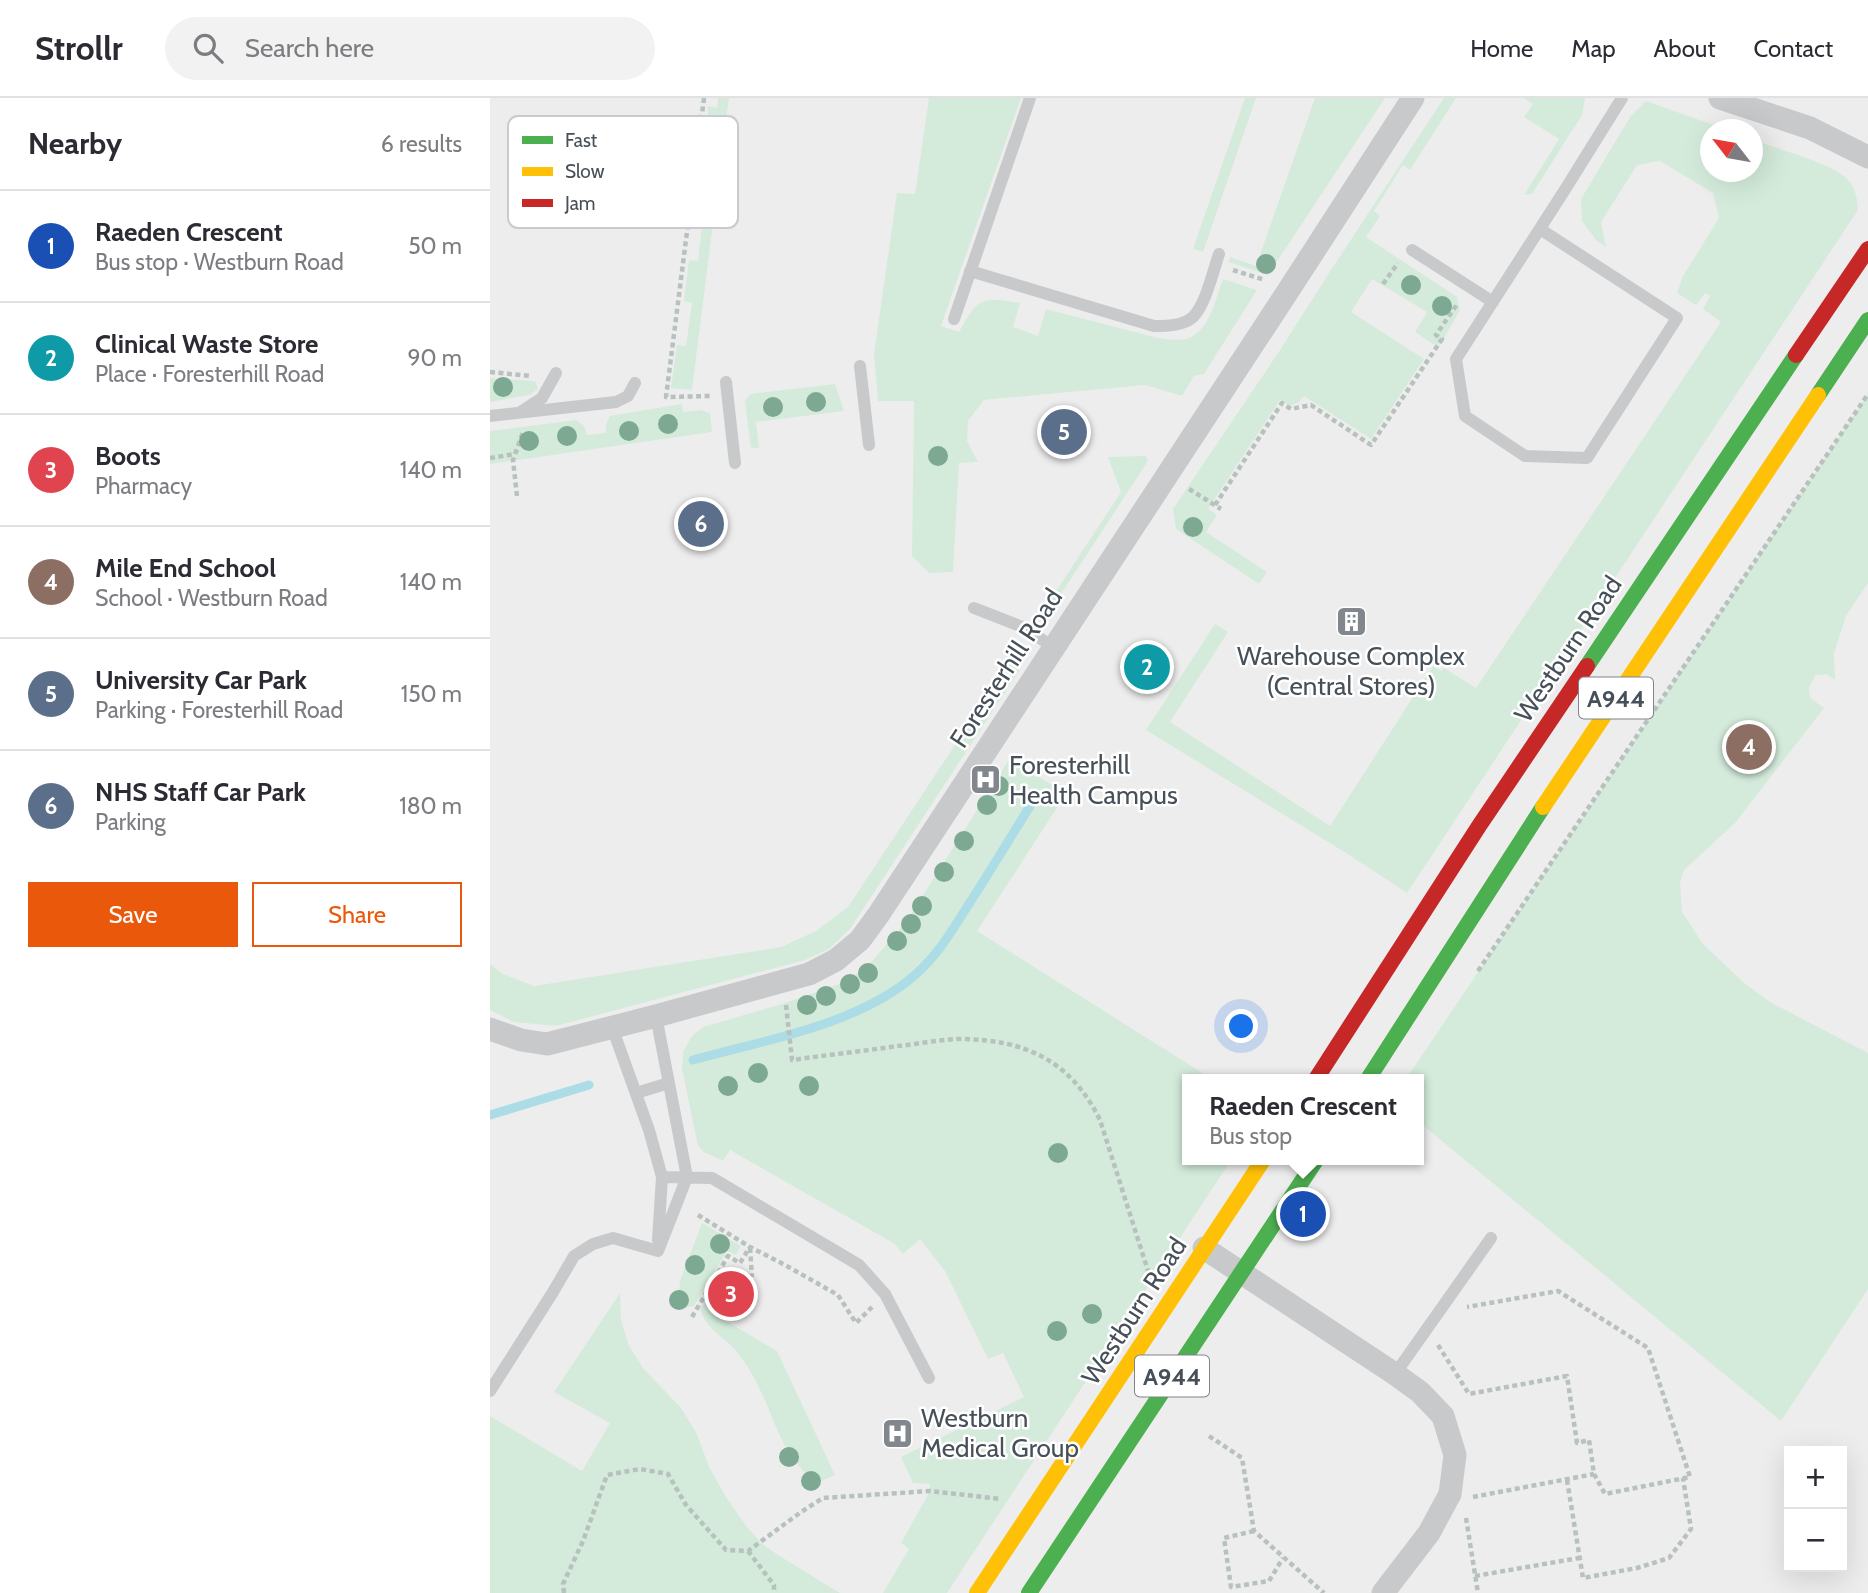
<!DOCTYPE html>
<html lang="en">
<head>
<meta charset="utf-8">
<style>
	:root { --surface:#fff; --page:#f2f2f3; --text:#2b2b33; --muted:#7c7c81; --line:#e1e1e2; --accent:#ea580c }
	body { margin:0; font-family:Cabin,sans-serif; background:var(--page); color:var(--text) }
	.controls { position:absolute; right:21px; bottom:21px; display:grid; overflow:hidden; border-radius:0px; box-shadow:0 7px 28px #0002 }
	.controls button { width:63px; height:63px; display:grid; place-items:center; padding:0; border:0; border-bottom:2px solid var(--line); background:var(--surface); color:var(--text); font:35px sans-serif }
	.compass { position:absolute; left:1210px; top:21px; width:63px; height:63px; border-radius:50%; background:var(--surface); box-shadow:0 7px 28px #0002; rotate:301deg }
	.you { position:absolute; left:752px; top:929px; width:24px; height:24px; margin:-18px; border:5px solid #fff; border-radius:50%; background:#1a73e8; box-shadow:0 0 0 10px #1a73e833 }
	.badge { display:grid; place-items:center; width:46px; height:46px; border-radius:50%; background:var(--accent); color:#fff; font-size:23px; font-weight:700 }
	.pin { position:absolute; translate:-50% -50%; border:4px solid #fff; box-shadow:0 2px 7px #0006 }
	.popup { position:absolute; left:692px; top:976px; width:242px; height:91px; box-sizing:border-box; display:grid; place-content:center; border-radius:0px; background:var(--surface); filter:drop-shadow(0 2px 5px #0005); font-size:23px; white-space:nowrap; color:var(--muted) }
	.popup b { font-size:26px; color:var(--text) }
	.popup::after { content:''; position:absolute; left:50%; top:100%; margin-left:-14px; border:14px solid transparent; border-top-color:var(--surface) }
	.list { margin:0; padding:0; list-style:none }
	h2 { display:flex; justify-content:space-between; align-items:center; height:91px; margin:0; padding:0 28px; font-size:30px }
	h2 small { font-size:23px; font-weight:400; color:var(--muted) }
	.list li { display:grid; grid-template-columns:46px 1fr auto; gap:21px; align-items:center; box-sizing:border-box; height:112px; padding:0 28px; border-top:2px solid var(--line) }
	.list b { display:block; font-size:26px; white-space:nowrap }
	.list p { margin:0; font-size:23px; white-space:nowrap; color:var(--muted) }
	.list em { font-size:23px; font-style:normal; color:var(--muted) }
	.actions { display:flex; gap:14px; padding:21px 28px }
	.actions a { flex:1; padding:16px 0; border:2px solid var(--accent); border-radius:0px; text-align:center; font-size:24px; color:var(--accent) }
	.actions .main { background:var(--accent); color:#fff }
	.icon { flex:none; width:38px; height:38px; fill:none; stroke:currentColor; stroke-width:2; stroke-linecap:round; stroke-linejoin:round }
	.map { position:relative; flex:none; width:1378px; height:1495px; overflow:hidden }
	header { display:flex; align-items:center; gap:42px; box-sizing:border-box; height:98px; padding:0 35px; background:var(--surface); border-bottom:2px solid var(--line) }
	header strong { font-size:33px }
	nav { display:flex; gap:38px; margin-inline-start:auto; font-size:24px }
	.search { width:490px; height:63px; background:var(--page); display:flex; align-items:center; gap:18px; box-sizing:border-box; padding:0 24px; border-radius:38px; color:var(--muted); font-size:26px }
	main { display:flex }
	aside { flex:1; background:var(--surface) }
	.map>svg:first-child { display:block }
</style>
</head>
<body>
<header>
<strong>Strollr</strong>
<div class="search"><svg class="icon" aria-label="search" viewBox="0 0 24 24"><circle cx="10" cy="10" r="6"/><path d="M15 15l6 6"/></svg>Search here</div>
<nav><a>Home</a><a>Map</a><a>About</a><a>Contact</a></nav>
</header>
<main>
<aside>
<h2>Nearby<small>6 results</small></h2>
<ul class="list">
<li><span class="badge" style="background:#1a4fb4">1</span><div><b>Raeden Crescent</b><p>Bus stop · Westburn Road</p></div><em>50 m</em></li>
<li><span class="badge" style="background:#0f9aa8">2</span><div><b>Clinical Waste Store</b><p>Place · Foresterhill Road</p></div><em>90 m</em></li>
<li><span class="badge" style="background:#e0444e">3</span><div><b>Boots</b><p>Pharmacy</p></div><em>140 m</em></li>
<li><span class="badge" style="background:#8d6e63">4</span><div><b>Mile End School</b><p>School · Westburn Road</p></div><em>140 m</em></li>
<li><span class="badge" style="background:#5c6f8a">5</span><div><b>University Car Park</b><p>Parking · Foresterhill Road</p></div><em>150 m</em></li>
<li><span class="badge" style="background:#5c6f8a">6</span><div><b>NHS Staff Car Park</b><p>Parking</p></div><em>180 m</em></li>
</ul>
<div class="actions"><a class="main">Save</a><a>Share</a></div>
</aside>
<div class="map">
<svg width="1378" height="1495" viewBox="0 0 1378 1495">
	<rect width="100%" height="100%" fill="#eeeded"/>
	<!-- green -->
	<path fill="#d4ebdb" d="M 228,0 L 239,0 L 231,56 L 216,53 L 218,8 L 227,10 Z
		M 439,0 L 531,0 L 451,228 L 469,234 C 488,200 491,198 530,205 L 523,229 L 548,238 L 556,211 L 668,240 C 677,241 687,243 696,241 C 720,234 725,201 733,181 L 767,192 L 714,276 L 704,278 L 692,298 L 655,287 L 494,302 L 478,323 L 477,343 L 488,364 L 469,365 L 463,474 L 439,475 L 422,458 L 424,303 L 388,303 L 384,256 L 407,95 L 425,96 Z
		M 755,0 L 766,0 L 713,154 L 703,151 Z
		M 825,0 L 895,0 L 778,177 L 739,164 L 740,159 L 766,168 Z
		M 954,0 L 966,0 L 920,72 L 913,67 L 884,113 L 890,118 L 876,139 L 967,199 L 970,212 L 950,247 L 943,246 L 925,234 L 937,214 L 882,181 L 861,214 L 934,261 L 881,341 L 814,298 L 809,304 L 800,308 L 790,302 L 718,411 L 727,417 L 716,434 L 777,474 L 769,486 L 686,431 L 683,411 L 790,252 L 839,175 Z
		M 1034,0 L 1095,0 L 1092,17 L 1042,96 L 1034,97 L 1069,41 L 1034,19 L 1043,6 Z
		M 1156,3 L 1235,31 L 1220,32 L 1220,74 L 1262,74 L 1263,42 C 1283,49 1347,67 1358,82 C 1366,91 1367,100 1368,112 L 917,795 L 856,755 L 656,632 L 725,526 L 738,534 L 680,624 L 840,728 L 943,568 L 951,573 L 954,570 L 986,590 L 1231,224 L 1213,211 L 1220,198 L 1215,195 L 1206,207 L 1187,195 L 1193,178 L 1229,120 L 1223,95 L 1170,63 L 1147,67 L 1111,124 L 1116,149 L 1106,142 L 1092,123 L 1091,101 L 1140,19 Z
		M 215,62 L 231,63 L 202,292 L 181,290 L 187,247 L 196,248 L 202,205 L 194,203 L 199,162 L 208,163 L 213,119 L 204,118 L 210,99 Z
		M 0,280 L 45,283 L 48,291 L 39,297 L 0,304 Z
		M 345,286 L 354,313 L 266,324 L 269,350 L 261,350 L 255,303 L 260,296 Z
		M 1378,296 L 1378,485 L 1356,518 L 1344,555 L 1345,582 L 1336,576 L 1326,577 L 1319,589 L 1320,600 L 1334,610 L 1245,725 L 1194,772 L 1190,784 L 1192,814 L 1213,846 L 1253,884 L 1280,904 L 1378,955 L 1378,1191 L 1291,1323 L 929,1024 L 928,981 L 916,981 Z
		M 192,306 L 193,314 L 210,312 L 220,315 L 222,334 L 0,366 L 0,333 L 86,322 L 94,328 L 97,337 L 116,335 L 116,326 L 120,318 Z
		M 656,358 L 658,363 L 567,502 L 559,504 L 631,394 L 618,359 Z
		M 525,556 L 529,573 L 360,831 L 339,851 L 315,862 L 66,928 L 24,924 L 0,912 L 0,866 L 13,876 L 44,888 L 291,849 L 326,833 L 358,809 Z
		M 520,660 L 576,696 L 487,833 L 722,981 L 698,981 L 698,1062 L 741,1062 L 457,1495 L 393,1495 L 419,1451 L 411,1445 L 440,1393 L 440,1386 L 423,1385 L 411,1359 L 534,1299 L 513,1255 L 498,1261 L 455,1173 L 430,1141 L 413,1156 L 405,1146 L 240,1052 L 233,1063 L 214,1054 L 208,1048 L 192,971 L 193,954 L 202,938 L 213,929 L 292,906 L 349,886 L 366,876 L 383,862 L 416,824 Z
		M 212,1125 L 251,1148 L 246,1157 L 237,1153 L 204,1208 L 193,1210 L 188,1205 L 190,1183 Z
		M 228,1188 L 234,1192 L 221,1214 L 287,1253 L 345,1377 L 325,1386 C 312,1372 299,1357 290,1338 C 277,1309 267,1277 245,1252 C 232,1237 216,1231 210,1211 Z
		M 130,1195 L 131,1222 L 139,1248 L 153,1270 L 191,1310 L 207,1336 L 219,1369 L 236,1399 L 257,1429 L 271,1445 L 288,1457 L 350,1495 L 0,1495 L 0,1318 L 92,1373 L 120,1325 L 64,1294 Z"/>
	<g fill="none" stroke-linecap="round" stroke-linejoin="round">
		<!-- stream -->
		<path stroke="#acdce5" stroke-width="9" d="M 203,962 C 275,942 368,927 425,877 C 447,858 462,833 477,809 C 499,775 520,740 542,705
			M 0,1017 L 99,987"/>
		<!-- path -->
		<path stroke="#b7c1bd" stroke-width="4.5" stroke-dasharray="5 3.5" stroke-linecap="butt" d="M 214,0 L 176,299 L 220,298
			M 743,172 L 775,182
			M 893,186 L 908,165
			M 0,274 L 41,278
			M 0,360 L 25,356
			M 699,391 L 731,411
			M 27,398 L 23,362 L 33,334
			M 725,407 L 792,305 L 801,311 L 821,307 L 881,347 L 952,241 L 946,237 L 968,205
			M 988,873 L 1378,296
			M 296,907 L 302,962 C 337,957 373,953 408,948 C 429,946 451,941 472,941 C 536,942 581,963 610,1022 L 659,1176
			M 208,1117 L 260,1149 L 295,1167 L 348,1197 L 366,1225 L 382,1209
			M 260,1150 L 262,1179
			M 202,1219 L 238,1158 L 250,1165 L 260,1149
			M 948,1247 L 979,1296 L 1077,1278 L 1087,1345 L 1099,1342 L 1104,1376 L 1115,1396 L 1200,1379 L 1158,1250 L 1068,1193 L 977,1209
			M 719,1338 L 752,1360 L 764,1433 L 834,1495
			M 1077,1382 L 1093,1480 L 1147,1470 L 1179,1460 L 1201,1431 L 1193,1380
			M 983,1399 L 1104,1376
			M 976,1420 L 988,1495
			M 764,1433 L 734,1440 L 741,1489 L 779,1483 L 793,1460
			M 258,1453 L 284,1487 L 284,1495
			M 985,1478 L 1089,1460
			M 74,1495 L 73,1486 L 93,1443 L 117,1377 L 150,1371 L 178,1376 L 196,1407 L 236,1452 L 258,1453 L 311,1414 L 333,1400 L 440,1393 L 511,1401"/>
		<!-- lane -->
		<path stroke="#c8c9cb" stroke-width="12" d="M 1050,131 L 1187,220 L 1097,360 L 1035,358 L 975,318 L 966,261 L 1076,90 L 1132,0
			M 922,152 L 1003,204
			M 480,173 L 664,228 C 676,228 693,228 703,219 C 716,206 723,173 729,156
			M 464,221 L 540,0
			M 370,268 L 379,347
			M 236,284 L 245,365
			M 32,313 L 52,300 L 66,275
			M 0,318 L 126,304 L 138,298 L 145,285
			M 484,510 L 530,528 L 564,549
			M 166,918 L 197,1079 L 168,1153
			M 122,929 L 159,1032 L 172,1079 L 168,1142
			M 146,995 L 179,985
			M 172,1079 L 222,1080 L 369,1167 L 395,1196 L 439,1280
			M 905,1276 L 1001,1140
			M 0,1293 L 63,1194 L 84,1158 L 103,1146 L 123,1140 L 168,1153"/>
		<!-- street -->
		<path stroke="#c8c9cb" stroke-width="23" d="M 1230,0 L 1320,30 L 1378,59
			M 0,931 L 31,942 L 57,946 L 166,918 L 319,876 L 346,862 L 370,842 L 389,816 L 800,190 L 923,0
			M 714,1150 L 905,1276 L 930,1294 L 953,1318 L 965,1357 L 960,1396 L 939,1435 L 893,1495"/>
		<!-- fast -->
		<path stroke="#4caf50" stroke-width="16" d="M 1328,297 L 1378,222
			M 1097,568 L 1306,257
			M 878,981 L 1053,709
			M 539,1495 L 826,1062"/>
		<!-- slow -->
		<path stroke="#ffc107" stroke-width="16" d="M 1053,709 L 1328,297
			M 487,1495 L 773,1062"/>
		<!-- jam -->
		<path stroke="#c62828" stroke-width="16" d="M 1306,257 L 1378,151
			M 826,981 L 989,728 L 1097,568"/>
	</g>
	<!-- trees -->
	<g fill="#7da891">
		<circle cx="776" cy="166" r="10"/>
		<circle cx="921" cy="187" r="10"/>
		<circle cx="952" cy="208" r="10"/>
		<circle cx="13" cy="289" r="10"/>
		<circle cx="326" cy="304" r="10"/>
		<circle cx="283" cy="309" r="10"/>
		<circle cx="178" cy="326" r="10"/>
		<circle cx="139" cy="333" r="10"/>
		<circle cx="77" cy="338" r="10"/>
		<circle cx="39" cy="343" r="10"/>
		<circle cx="448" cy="358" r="10"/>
		<circle cx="703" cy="429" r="10"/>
		<circle cx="509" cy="688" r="10"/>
		<circle cx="497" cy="707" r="10"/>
		<circle cx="474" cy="743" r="10"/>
		<circle cx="454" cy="774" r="10"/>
		<circle cx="432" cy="808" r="10"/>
		<circle cx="421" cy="826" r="10"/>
		<circle cx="407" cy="843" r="10"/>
		<circle cx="378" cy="875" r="10"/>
		<circle cx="360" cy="886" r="10"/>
		<circle cx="336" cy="898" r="10"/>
		<circle cx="317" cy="907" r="10"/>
		<circle cx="268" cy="975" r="10"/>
		<circle cx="238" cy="988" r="10"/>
		<circle cx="319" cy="988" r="10"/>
		<circle cx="568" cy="1055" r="10"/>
		<circle cx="230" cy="1146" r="10"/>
		<circle cx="205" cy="1167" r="10"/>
		<circle cx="189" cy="1202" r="10"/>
		<circle cx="602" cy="1216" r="10"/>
		<circle cx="567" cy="1233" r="10"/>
		<circle cx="299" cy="1359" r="10"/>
		<circle cx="321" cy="1383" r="10"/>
	</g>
	<!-- icons -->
	<defs>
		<symbol id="building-square" viewBox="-11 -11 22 22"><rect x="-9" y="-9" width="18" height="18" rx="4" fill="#81878c" stroke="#fff"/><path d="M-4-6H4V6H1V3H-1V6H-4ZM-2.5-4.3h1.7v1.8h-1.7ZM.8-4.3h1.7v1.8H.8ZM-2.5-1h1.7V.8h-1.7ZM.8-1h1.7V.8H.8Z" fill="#fff"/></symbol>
		<symbol id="hospital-square" viewBox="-11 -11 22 22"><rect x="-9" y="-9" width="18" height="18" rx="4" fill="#81878c" stroke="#fff"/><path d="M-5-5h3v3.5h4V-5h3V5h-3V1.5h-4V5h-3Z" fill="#fff"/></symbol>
	</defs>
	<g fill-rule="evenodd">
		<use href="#building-square" x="844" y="506" width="35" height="35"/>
		<use href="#hospital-square" x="478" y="664" width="35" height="35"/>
		<use href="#hospital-square" x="390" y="1318" width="35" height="35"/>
	</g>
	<g text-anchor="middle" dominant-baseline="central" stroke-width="5" stroke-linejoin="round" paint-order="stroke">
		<!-- shield labels -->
		<g fill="#fff" stroke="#7e848a" stroke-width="2">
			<rect x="1089" y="579.5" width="74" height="41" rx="5"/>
			<rect x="645" y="1257.5" width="74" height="41" rx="5"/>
		</g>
		<g font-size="24" font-weight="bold" fill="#475058">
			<text x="1126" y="600">A944</text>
			<text x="682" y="1278">A944</text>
		</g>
		<!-- street labels -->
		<g font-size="26" fill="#475058" stroke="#fff">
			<text transform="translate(1078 551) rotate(-56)">Westburn Road</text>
			<text transform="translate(516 570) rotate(-57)">Foresterhill Road</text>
			<text transform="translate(644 1213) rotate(-57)">Westburn Road</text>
		</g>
		<!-- poi labels -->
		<g font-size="26" fill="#475058" stroke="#fff" text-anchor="start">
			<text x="861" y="558" text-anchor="middle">Warehouse Complex<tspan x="861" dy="30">(Central Stores)</tspan></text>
			<text x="519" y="667">Foresterhill<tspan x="519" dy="30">Health Campus</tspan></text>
			<text x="431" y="1320">Westburn<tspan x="431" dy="30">Medical Group</tspan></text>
		</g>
	</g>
	<!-- legend -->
	<rect x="18" y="18" width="230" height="112" rx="10" fill="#fff" stroke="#c8cacd" stroke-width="2"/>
	<rect x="32" y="38" width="31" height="8" fill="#4caf50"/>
	<rect x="32" y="69" width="31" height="9" fill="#ffc107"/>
	<rect x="32" y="101" width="31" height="8" fill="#c62828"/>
	<g font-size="19" fill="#475058">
		<text x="75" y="49">Fast</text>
		<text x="75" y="80">Slow</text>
		<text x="75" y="112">Jam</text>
	</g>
</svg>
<div class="controls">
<button>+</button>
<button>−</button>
</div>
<svg class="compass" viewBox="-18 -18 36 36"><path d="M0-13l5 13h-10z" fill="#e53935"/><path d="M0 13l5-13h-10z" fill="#7c7c81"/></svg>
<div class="you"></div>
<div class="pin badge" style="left:813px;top:1116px;background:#1a4fb4">1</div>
<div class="popup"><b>Raeden Crescent</b>Bus stop</div>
<div class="pin badge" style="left:657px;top:569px;background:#0f9aa8">2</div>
<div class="pin badge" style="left:241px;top:1196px;background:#e0444e">3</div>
<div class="pin badge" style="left:1259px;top:649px;background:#8d6e63">4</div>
<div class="pin badge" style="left:574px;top:334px;background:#5c6f8a">5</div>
<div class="pin badge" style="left:211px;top:426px;background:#5c6f8a">6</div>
</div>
</main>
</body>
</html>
